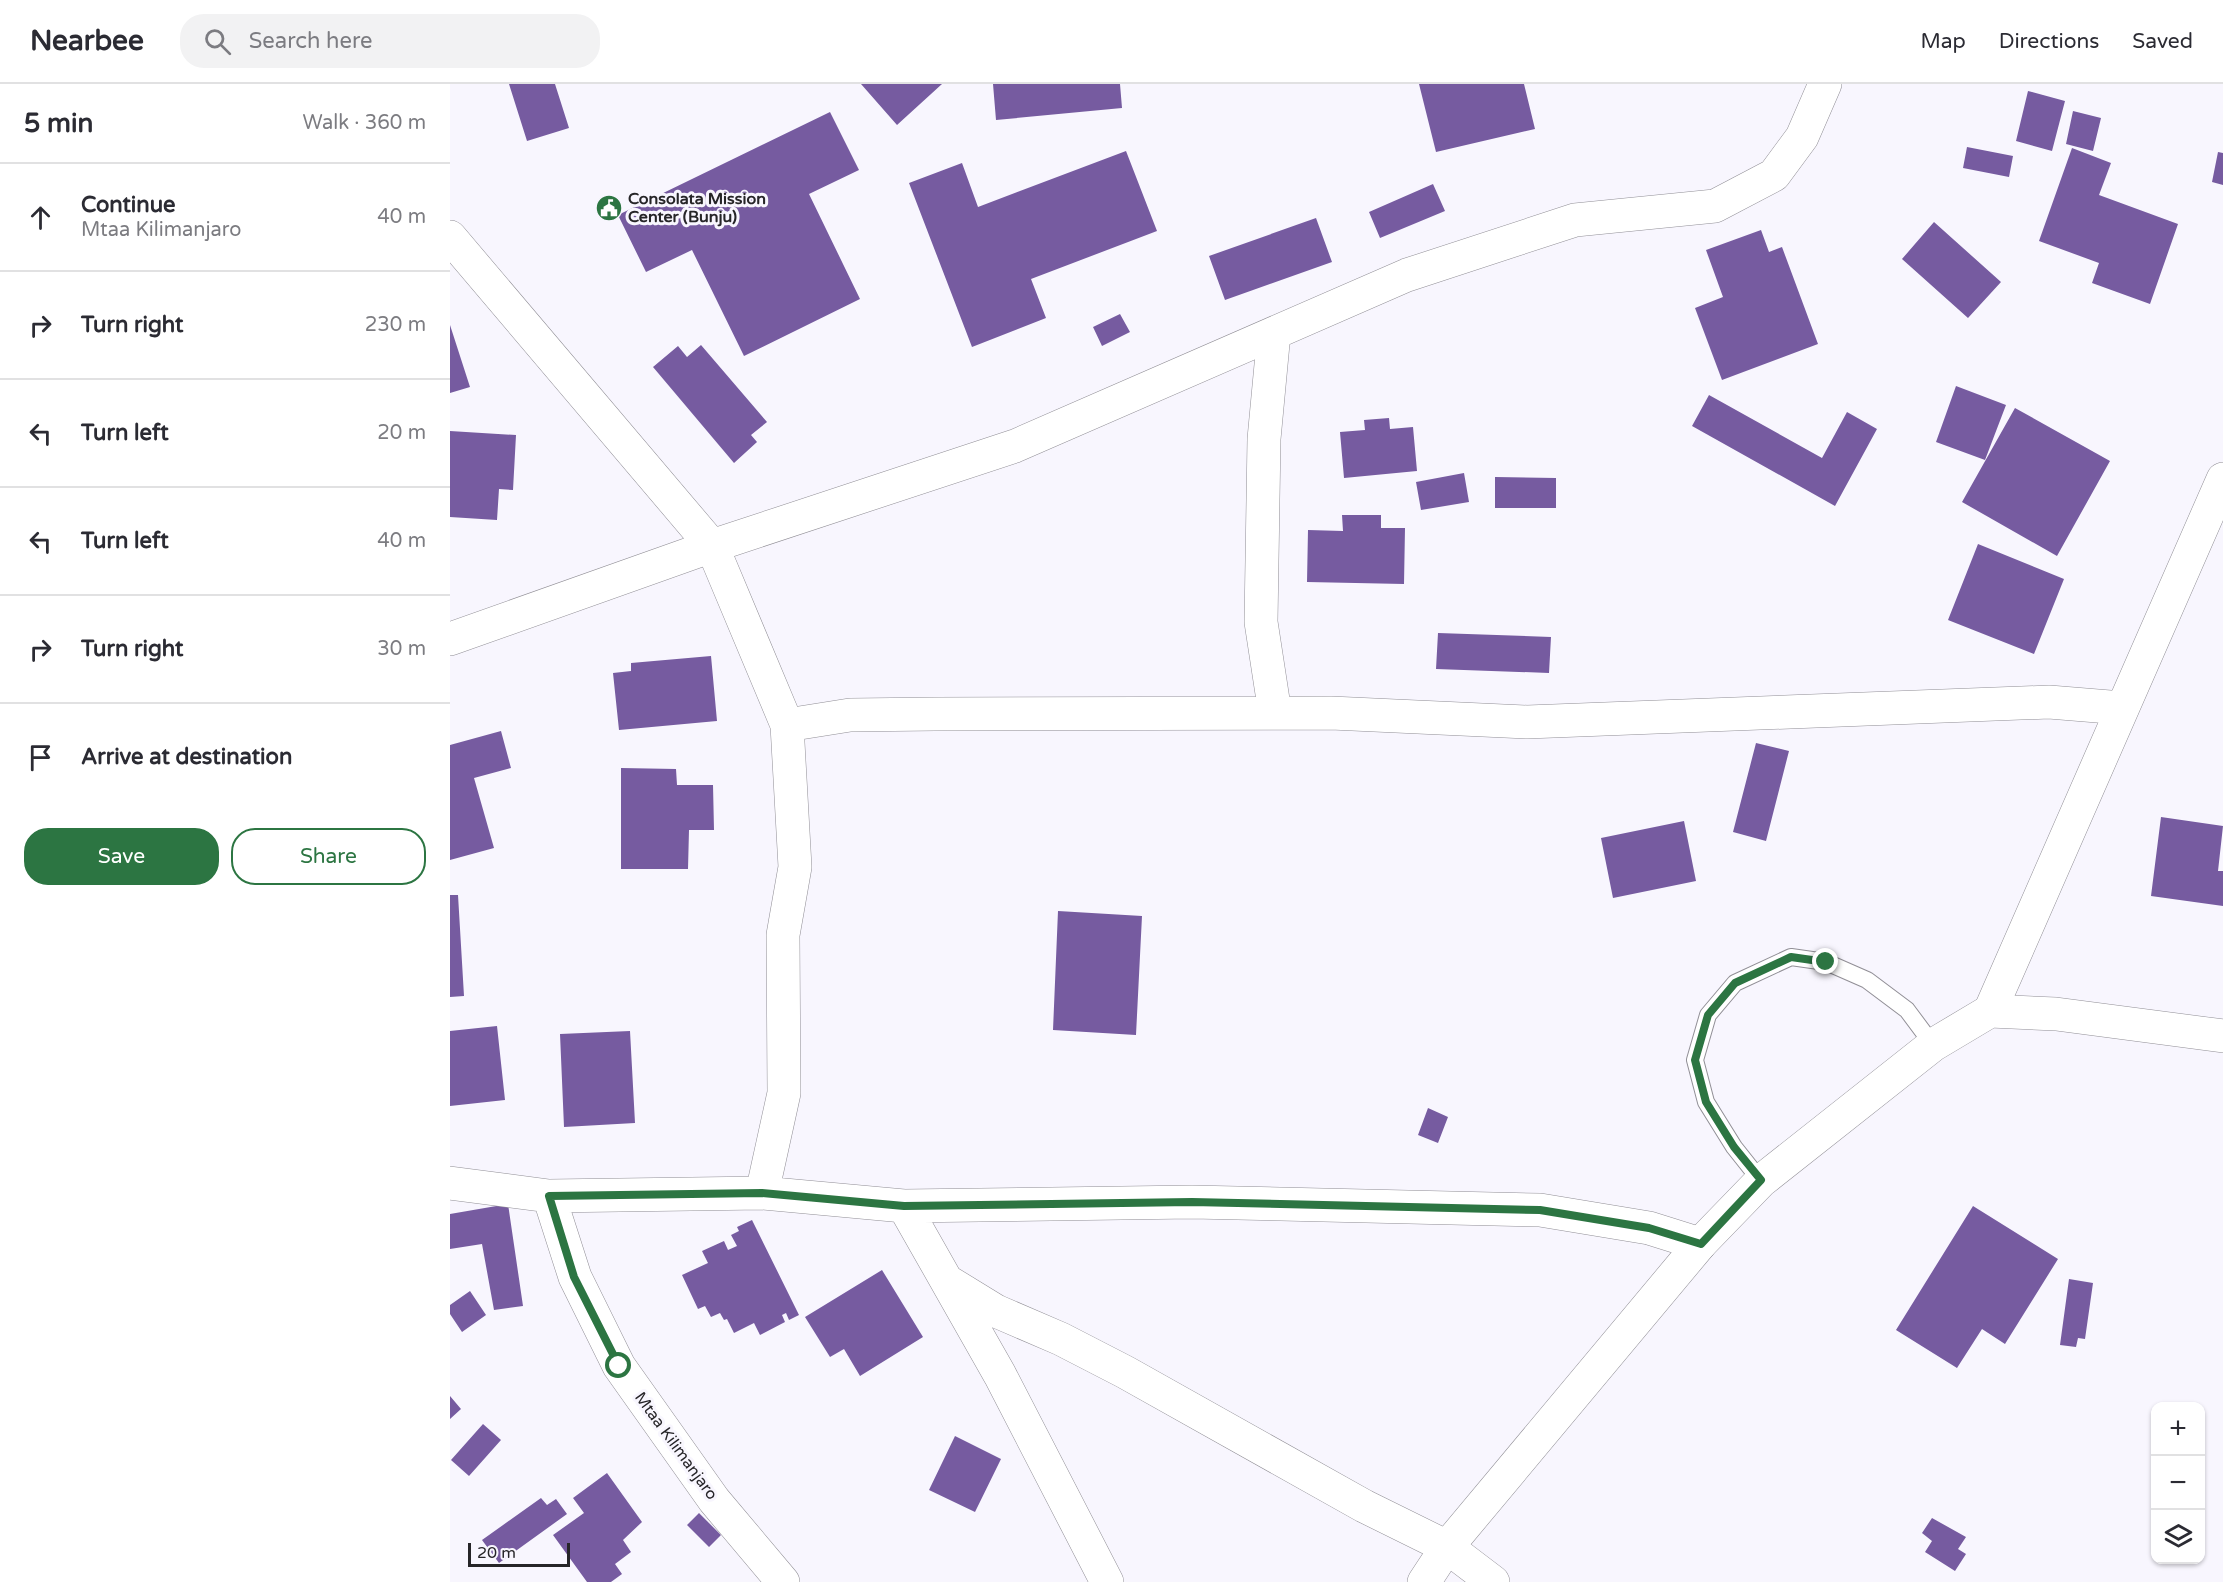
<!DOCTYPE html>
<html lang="en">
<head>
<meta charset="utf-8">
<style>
	:root { --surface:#fff; --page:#f2f2f3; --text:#2b2b33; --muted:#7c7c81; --line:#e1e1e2; --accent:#2c7542 }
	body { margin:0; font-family:"Varela Round",sans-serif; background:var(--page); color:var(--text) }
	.controls { position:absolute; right:18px; bottom:18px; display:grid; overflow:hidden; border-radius:12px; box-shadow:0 2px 4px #0004 }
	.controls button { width:54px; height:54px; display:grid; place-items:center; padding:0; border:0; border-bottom:2px solid var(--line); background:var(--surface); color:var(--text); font:30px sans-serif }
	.scale { position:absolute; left:18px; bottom:15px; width:102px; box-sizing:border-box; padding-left:6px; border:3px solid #262528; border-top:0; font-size:16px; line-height:21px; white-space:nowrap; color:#262528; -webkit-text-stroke:4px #f8f6fe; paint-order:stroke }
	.stop { position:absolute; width:18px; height:18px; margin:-14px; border:4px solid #2c7542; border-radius:50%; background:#fff }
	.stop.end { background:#2c7542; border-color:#fff; box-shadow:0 2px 6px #0008 }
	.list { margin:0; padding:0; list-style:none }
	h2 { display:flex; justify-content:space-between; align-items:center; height:78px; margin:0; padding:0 24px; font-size:26px }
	h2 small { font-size:20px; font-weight:400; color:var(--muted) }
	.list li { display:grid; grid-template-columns:39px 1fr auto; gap:18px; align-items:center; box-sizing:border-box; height:108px; padding:0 24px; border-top:2px solid var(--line) }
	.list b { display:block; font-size:22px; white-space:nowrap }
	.list p { margin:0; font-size:20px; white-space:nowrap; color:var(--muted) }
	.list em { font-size:20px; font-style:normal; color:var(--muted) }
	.actions { display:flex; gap:12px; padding:18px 24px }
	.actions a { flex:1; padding:14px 0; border:2px solid var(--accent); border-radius:24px; text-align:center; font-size:21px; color:var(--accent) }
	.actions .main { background:var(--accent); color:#fff }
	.icon { flex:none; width:33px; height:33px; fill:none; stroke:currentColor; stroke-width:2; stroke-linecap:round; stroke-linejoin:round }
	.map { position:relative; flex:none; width:1773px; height:1498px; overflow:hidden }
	header { display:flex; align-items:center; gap:36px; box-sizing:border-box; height:84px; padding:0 30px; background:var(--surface); border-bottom:2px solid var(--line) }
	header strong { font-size:28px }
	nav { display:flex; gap:33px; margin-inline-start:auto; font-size:21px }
	.search { width:420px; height:54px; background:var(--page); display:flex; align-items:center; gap:15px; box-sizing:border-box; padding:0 21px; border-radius:24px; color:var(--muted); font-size:22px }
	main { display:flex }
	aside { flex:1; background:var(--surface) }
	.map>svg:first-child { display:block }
</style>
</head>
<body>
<header>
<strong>Nearbee</strong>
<div class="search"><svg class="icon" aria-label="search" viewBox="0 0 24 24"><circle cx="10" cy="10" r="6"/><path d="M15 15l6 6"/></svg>Search here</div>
<nav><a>Map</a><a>Directions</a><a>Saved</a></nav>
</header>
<main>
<aside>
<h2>5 min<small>Walk · 360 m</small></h2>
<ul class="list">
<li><svg class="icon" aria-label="ahead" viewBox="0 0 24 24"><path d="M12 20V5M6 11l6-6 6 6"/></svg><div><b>Continue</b><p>Mtaa Kilimanjaro</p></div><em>40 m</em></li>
<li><svg class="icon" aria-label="right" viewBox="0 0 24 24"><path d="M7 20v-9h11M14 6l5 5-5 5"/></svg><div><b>Turn right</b></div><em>230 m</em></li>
<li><svg class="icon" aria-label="left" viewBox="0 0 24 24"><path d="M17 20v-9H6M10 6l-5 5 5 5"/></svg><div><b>Turn left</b></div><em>20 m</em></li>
<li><svg class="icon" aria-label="left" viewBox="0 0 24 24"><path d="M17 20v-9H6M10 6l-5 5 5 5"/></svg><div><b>Turn left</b></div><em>40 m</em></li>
<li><svg class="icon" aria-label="right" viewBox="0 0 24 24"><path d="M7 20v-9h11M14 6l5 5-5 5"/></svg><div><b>Turn right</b></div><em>30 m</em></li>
<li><svg class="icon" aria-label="arrive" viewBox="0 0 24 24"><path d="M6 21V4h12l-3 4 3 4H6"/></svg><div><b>Arrive at destination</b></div></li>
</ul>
<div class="actions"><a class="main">Save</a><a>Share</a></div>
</aside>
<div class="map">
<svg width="1773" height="1498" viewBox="0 0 1773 1498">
	<rect width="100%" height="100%" fill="#f8f6fe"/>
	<!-- building -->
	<path fill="#765ba0" d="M 59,0 L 105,0 L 119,44 L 77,57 Z
		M 411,0 L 492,0 L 447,41 Z
		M 543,0 L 670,0 L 672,24 L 546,36 Z
		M 969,0 L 1074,0 L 1085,45 L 986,68 Z
		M 1578,7 L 1615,17 L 1602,67 L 1566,57 Z
		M 1623,27 L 1651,34 L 1643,67 L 1616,60 Z
		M 380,28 L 409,86 L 359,110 L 410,215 L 294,272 L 242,166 L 196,188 L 168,131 Z
		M 1517,63 L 1563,72 L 1559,93 L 1513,84 Z
		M 1622,64 L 1661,79 L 1649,111 L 1728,140 L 1700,220 L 1642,199 L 1649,179 L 1589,157 Z
		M 676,67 L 707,147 L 581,195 L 596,234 L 522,263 L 459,99 L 512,79 L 528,123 Z
		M 1768,68 L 1773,69 L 1773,101 L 1762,98 Z
		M 983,100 L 995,127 L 930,154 L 919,128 Z
		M 866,134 L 882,178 L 775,216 L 759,172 Z
		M 1484,138 L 1551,198 L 1518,234 L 1452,175 Z
		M 1311,146 L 1319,168 L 1332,163 L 1368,260 L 1272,296 L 1245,224 L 1273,213 L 1256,166 Z
		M 670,230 L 680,248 L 652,262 L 643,243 Z
		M 0,241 L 20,303 L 0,309 Z
		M 251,261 L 317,338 L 301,351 L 307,358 L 284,379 L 203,283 L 228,262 L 237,273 Z
		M 1506,302 L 1556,321 L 1535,376 L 1486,358 Z
		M 1259,311 L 1372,374 L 1397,328 L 1427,345 L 1385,422 L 1242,342 Z
		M 1565,324 L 1660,377 L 1607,472 L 1512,418 Z
		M 939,334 L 940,345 L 963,343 L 967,387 L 894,394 L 890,348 L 915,346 L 914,336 Z
		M 0,347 L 66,351 L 63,406 L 49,405 L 47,436 L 0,433 Z
		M 1014,389 L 1019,418 L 971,426 L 966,398 Z
		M 1045,393 L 1106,394 L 1106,424 L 1045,424 Z
		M 892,431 L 931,431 L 931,444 L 955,444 L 954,500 L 857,498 L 858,446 L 893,447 Z
		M 1528,460 L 1614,495 L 1584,570 L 1498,536 Z
		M 988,549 L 1101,553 L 1099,589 L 986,585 Z
		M 261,572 L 267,637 L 169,646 L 163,589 L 181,587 L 181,579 Z
		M 51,647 L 61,684 L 24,694 L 44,764 L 0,776 L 0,661 Z
		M 1306,659 L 1339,667 L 1316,757 L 1283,748 Z
		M 171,684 L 226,685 L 227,701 L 263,701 L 264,746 L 239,746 L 238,785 L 171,785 Z
		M 1711,733 L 1773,742 L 1768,787 L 1773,787 L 1773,822 L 1701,812 Z
		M 1234,737 L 1246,797 L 1163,814 L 1151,754 Z
		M 0,811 L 8,811 L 14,912 L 0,913 Z
		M 608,827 L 692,832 L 686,951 L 603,946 Z
		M 47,942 L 55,1016 L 0,1022 L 0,947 Z
		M 180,947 L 185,1039 L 114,1043 L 110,950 Z
		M 978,1024 L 998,1033 L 988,1059 L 968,1051 Z
		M 58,1120 L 73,1222 L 44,1226 L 32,1160 L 0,1165 L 0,1130 Z
		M 1523,1122 L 1608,1175 L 1555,1260 L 1532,1245 L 1507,1284 L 1446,1246 Z
		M 302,1136 L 349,1231 L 339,1236 L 336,1229 L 332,1231 L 335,1238 L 310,1251 L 304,1239 L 284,1249 L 277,1235 L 274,1236 L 270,1229 L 261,1233 L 255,1222 L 248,1225 L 232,1191 L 258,1179 L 252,1167 L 274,1157 L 278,1166 L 287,1162 L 281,1151 L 289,1147 L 287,1143 Z
		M 432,1186 L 473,1253 L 410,1292 L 394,1265 L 380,1273 L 355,1233 Z
		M 1619,1195 L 1643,1199 L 1635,1255 L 1628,1254 L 1626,1263 L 1610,1261 Z
		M 20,1207 L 36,1231 L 12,1248 L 0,1230 L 0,1221 Z
		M 0,1312 L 11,1325 L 0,1335 Z
		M 33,1340 L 51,1356 L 19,1392 L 1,1376 Z
		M 505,1352 L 551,1375 L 525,1428 L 479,1406 Z
		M 157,1389 L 192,1438 L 173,1456 L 181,1468 L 165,1480 L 172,1490 L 161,1498 L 137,1498 L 103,1451 L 134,1429 L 123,1414 Z
		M 91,1414 L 97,1421 L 106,1415 L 117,1430 L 49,1479 L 32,1456 Z
		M 249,1429 L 271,1451 L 259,1463 L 237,1441 Z
		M 1482,1434 L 1516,1453 L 1508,1465 L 1516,1470 L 1505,1487 L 1475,1468 L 1482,1457 L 1472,1449 Z"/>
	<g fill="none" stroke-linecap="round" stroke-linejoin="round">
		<defs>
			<path id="service" d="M 1311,1097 L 1284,1063 L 1256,1018 L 1245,976 L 1258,931 L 1285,899 L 1341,873 L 1376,878 L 1417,896 L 1457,926 L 1483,961"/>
			<path id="minor" d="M 0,153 L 262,462 L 337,641 L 345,783 L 333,851 L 334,1009 L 312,1109
				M 824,249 L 814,355 L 811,538 L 825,629
				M 0,555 L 262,462 L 565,362 L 957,191 L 1125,136 L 1265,122 L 1324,91 L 1352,53 L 1375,0
				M 337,641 L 400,631 L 485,630 L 881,629 L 1077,638 L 1599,618 L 1672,624
				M 1540,927 L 1773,395
				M 0,1099 L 99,1112 L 312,1109 L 454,1122 L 742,1118 L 1090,1126 L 1199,1144 L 1250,1160
				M 99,1112 L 125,1193 L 169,1282 L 264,1416 L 333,1498
				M 454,1122 L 550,1291 L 657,1498
				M 497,1197 L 546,1227 L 611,1255 L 675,1288 L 914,1422 L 997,1463 L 1043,1498"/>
			<path id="tertiary" d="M 974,1498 L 997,1463 L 1250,1160 L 1311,1097 L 1483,961 L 1540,927 L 1606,930 L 1773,952"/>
		</defs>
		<!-- service casing -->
		<use href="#service" stroke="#918f96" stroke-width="18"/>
		<!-- minor casing -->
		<use href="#minor" stroke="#918f96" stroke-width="34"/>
		<!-- tertiary casing -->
		<use href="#tertiary" stroke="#918f96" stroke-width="34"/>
		<!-- service -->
		<use href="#service" stroke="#fff" stroke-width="16"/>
		<!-- minor -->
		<use href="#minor" stroke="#fff" stroke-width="33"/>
		<!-- tertiary -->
		<use href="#tertiary" stroke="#fff" stroke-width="33"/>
	</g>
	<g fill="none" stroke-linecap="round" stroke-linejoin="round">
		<!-- route -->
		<path stroke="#2c7542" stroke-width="8" d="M 169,1282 L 124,1193 L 99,1112 L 312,1109 L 454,1122 L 742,1118 L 1090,1126 L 1199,1144 L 1251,1160 L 1311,1096 L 1284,1063 L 1256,1018 L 1245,976 L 1258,931 L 1285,899 L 1341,873 L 1376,878"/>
	</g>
	<!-- icons -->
	<defs>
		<symbol id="civic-disc" viewBox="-11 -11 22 22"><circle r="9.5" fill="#2c7542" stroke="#f8f6fe"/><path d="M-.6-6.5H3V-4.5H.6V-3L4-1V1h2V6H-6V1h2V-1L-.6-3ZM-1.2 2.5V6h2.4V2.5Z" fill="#fff"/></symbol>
	</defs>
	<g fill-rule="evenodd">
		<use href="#civic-disc" x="144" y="109" width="30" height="30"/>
	</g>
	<g text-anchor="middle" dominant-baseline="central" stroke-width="6" stroke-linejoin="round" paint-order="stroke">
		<!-- poi labels -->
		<g font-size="16" font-weight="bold" fill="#262528" stroke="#f8f6fe" text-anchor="start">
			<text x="178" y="115">Consolata Mission<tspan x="178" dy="18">Center (Bunju)</tspan></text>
		</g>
		<!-- street labels -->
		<g font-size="16" fill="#262528" stroke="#f8f6fe">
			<text transform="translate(226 1362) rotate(54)">Mtaa Kilimanjaro</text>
		</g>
	</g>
</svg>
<div class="controls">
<button>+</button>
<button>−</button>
<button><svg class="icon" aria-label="layers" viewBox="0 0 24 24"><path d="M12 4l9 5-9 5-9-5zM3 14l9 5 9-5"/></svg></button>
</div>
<div class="scale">20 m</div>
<div class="stop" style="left:169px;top:1282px"></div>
<div class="stop end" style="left:1376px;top:878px"></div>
</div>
</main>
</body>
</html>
